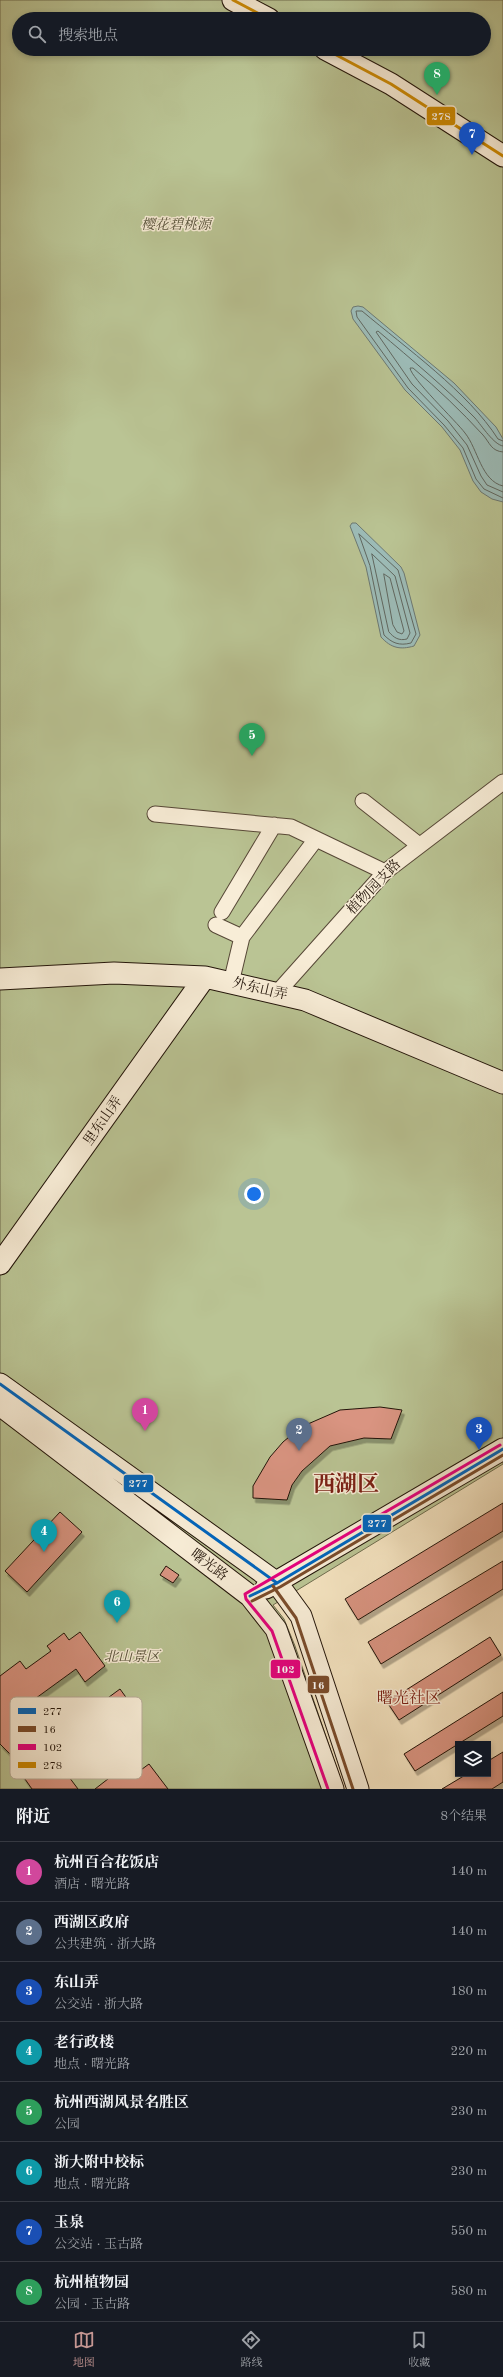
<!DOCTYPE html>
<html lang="zh">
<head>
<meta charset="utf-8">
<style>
	:root { --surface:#171b24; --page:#20242c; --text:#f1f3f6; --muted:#9ea1a6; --line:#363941; --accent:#c59692 }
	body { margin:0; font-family:"Old Standard TT","Noto Serif SC",serif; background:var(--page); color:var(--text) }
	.controls { position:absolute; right:12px; bottom:12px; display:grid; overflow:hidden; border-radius:0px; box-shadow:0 2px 6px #0003 }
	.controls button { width:36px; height:36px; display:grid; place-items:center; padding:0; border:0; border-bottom:1px solid var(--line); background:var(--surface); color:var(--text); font:20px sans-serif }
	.you { position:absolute; left:254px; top:1194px; width:14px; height:14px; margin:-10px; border:3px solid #fff; border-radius:50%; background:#1a73e8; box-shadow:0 0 0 6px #1a73e833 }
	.badge { display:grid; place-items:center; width:26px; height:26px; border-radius:50%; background:var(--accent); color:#fff; font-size:13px; font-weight:700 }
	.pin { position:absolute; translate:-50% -33px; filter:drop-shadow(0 1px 2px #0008) }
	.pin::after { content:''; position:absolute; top:21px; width:14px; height:12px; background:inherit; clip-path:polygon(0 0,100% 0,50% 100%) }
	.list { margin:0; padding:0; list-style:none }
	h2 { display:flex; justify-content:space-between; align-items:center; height:52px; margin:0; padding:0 16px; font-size:17px }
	h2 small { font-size:13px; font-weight:400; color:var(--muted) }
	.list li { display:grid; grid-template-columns:26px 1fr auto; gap:12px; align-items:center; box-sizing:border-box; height:60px; padding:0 16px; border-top:1px solid var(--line) }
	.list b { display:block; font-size:15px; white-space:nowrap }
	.list p { margin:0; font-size:13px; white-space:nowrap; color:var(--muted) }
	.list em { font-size:13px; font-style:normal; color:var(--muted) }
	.icon { flex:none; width:22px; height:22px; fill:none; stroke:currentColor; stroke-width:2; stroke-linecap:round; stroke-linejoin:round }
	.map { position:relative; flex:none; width:503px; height:1789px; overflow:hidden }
	.search { position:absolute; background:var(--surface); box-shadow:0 2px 6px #0003; left:12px; right:12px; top:12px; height:44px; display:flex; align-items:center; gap:10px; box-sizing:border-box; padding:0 14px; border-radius:22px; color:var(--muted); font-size:15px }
	.sheet { height:532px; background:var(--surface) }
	nav { display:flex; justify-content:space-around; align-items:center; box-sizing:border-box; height:56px; border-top:1px solid var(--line); background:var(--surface); font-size:11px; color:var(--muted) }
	nav a { display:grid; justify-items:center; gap:2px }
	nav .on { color:var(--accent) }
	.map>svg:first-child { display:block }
</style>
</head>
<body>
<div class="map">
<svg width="503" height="1789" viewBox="0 0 503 1789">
	<defs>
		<filter id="shadow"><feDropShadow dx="2.5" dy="4.5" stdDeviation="0" flood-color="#0004"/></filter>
	</defs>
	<rect width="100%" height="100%" fill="#f5e4c1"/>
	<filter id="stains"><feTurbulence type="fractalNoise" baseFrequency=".005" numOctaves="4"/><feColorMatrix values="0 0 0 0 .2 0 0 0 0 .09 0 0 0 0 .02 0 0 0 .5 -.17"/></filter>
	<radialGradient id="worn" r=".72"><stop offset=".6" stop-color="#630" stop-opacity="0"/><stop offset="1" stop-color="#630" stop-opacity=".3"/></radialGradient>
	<!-- green -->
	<path fill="#bac494" stroke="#6e6c4e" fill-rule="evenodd" d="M 0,0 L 503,0 L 503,1464 L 273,1605 L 284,1619 L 295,1646 L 344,1789 L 0,1789 ZM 19,19 L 484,19 L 484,49 L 19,49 Z"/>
	<!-- water -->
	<path fill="#9dbdb9" stroke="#6c7973" d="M 358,306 L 363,307 L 454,383 L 496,427 L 503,439 L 503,502 L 492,499 L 481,492 L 473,481 L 460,450 L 442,427 L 405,390 L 353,319 L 351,311 L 353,307 Z
		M 352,523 L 356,523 L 401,567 L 404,573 L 420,635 L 414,646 C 400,650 391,648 381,637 L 366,567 L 350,526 Z"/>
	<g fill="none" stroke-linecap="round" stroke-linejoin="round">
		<!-- shore -->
		<path stroke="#606861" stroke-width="1" d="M 503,441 L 498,439 C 468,392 406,348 362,311 L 356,311 L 357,317 L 408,388 L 444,425 L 463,448 L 476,479 L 484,489 L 503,498
			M 503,446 C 494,445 482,426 475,418 C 445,387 412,360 378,331 L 376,332 L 412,384 L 448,421 L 467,445 L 481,476 L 487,485 L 503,492
			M 503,452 C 491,451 490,443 483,435 C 461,411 438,389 413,368 L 410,368 C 411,378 456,421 465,433 C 478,449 481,481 503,486
			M 359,534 L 398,570 L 416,634 L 411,643 C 399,646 392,643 384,635 L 370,566 Z
			M 372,554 L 395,576 L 410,633 L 407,639 C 399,641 394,638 389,632 Z
			M 384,574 L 390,578 L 404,631 L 402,634 L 397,632 L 393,625 Z"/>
	</g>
	<!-- building -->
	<path fill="#d99481" stroke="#221409" filter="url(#shadow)" d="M 380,1407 L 402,1410 L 391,1439 L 364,1438 L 330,1446 L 302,1471 L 292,1485 L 287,1500 L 253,1498 L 253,1486 L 270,1457 L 283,1442 L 301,1427 L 340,1410 Z
		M 503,1503 L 503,1531 L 358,1620 L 345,1599 Z
		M 60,1512 L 82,1532 L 27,1592 L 5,1571 Z
		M 503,1561 L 503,1589 L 381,1664 L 368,1642 Z
		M 166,1566 L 179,1575 L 173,1583 L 160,1575 Z
		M 80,1632 L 105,1666 L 85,1682 L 76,1669 L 21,1709 L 40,1730 L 12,1756 L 0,1744 L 0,1676 L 20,1661 L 26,1669 L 51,1651 L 47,1646 L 64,1633 L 69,1640 Z
		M 490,1637 L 501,1655 L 399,1720 L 387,1702 Z
		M 120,1689 L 133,1707 L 121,1715 L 124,1719 L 60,1765 L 78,1789 L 32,1789 L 20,1772 L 110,1708 L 105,1700 Z
		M 503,1692 L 503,1716 L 415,1771 L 404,1754 Z
		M 503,1752 L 503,1782 L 492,1789 L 442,1789 L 467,1774 L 488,1774 L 488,1761 Z
		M 149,1764 L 168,1789 L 95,1789 L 126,1765 L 134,1775 Z"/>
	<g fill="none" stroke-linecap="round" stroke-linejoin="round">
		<defs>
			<path id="street" d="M 363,801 L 419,845
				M 155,814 L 291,827 L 385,872
				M 222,912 L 274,825
				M 216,925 L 242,937
				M 231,983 L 242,937 L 316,839
				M 277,993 L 385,872 L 503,782"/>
			<path id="secondary" d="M 233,0 L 269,19
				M 325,49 L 391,84 L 503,156
				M 0,979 L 114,973 L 205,977 L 305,1000 L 503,1083
				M 0,1264 L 205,977
				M 0,1384 L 277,1583 L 301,1616 L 358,1789
				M 0,1405 L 250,1596 L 276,1629 L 333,1789
				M 266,1588 L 503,1449"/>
		</defs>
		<!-- street casing -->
		<use href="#street" stroke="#574837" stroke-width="17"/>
		<!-- secondary casing -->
		<use href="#secondary" stroke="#221409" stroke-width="23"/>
		<!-- street -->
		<use href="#street" stroke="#f8edd7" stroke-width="15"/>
		<!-- secondary -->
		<use href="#secondary" stroke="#f8edd7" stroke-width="21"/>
		<defs>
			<path id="bus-1" d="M 0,1384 L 277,1583
				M 250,1596 L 277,1583 L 503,1449"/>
			<path id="bus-2" d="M 273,1586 L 296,1618 L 353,1789
				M 252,1601 L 280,1587 L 503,1455"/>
			<path id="bus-3" d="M 328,1789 L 272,1631 L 246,1599 L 245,1594 L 500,1445"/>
			<path id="bus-4" d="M 233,0 L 269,19
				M 325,49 L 391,84 L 503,156"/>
		</defs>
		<!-- bus-1 casing -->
		<use href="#bus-1" stroke="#f8edd7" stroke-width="6"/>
		<!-- bus-2 casing -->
		<use href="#bus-2" stroke="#f8edd7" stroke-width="6"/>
		<!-- bus-3 casing -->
		<use href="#bus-3" stroke="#f8edd7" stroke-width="6"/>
		<!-- bus-4 casing -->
		<use href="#bus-4" stroke="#f8edd7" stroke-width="6"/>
		<!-- bus-1 -->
		<use href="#bus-1" stroke="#0065bd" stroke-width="3"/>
		<!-- bus-2 -->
		<use href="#bus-2" stroke="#7a4b2a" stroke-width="3"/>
		<!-- bus-3 -->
		<use href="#bus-3" stroke="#e5007d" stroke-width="3"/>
		<!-- bus-4 -->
		<use href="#bus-4" stroke="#cc8902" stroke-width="3"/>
	</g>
	<g text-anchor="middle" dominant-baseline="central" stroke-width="3" stroke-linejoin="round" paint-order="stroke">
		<!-- park labels -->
		<g font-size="14" font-style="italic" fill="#57523a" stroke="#f8edd7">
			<text x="176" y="225">樱花碧桃源</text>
			<text x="132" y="1657">北山景区</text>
		</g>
		<!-- street labels -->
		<g font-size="14" fill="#221409" stroke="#f8edd7">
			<text transform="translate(374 887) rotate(-46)">植物园支路</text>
			<text transform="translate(260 989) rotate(13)">外东山弄</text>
			<text transform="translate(103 1121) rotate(-55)">里东山弄</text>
			<text transform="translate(209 1565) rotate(37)">曙光路</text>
		</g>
		<!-- quarter labels -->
		<g font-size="16" fill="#7a1f14" stroke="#f8edd7">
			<text x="409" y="1699">曙光社区</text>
		</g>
		<!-- town labels -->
		<g font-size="22" font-weight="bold" fill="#7a1f14" stroke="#f8edd7">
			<text x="346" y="1485">西湖区</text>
		</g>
	</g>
	<!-- legend -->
	<rect x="10" y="1697" width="132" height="82" rx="6" fill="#f8edd7" stroke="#b8ac99" stroke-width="1"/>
	<rect x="18" y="1708" width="18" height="6" fill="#0065bd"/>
	<rect x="18" y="1726" width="18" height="6" fill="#7a4b2a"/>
	<rect x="18" y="1744" width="18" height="6" fill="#e5007d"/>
	<rect x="18" y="1762" width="18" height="6" fill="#cc8902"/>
	<g font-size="11" fill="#221409">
		<text x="43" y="1715">277</text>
		<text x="43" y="1733">16</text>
		<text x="43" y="1751">102</text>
		<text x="43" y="1769">278</text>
	</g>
	<g stroke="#f8edd7" stroke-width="1.5">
		<rect x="426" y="106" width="30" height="20" rx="4" fill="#cc8902"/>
		<rect x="123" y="1474" width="31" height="19" rx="4" fill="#0065bd"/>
		<rect x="362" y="1514" width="30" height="19" rx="4" fill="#0065bd"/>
		<rect x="270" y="1659" width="31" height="20" rx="4" fill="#e5007d"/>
		<rect x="307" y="1675" width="23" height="19" rx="4" fill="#7a4b2a"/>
	</g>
	<g font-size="11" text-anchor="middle" font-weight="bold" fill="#fff">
		<text x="441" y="120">278</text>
		<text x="138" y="1487">277</text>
		<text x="377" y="1527">277</text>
		<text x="285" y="1673">102</text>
		<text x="318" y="1689">16</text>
	</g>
	<rect width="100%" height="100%" filter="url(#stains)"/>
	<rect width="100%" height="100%" fill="url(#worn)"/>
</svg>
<div class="controls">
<button><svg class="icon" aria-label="layers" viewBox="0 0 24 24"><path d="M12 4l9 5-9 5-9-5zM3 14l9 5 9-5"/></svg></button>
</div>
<div class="you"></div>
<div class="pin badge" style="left:145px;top:1431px;background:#d1479c">1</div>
<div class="pin badge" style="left:299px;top:1451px;background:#5c6f8a">2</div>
<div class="pin badge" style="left:479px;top:1450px;background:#1a4fb4">3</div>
<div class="pin badge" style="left:44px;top:1552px;background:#0f9aa8">4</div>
<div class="pin badge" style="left:252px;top:756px;background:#2e9e5b">5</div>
<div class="pin badge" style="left:117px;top:1623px;background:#0f9aa8">6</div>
<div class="pin badge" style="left:472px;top:155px;background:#1a4fb4">7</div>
<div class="pin badge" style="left:437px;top:95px;background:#2e9e5b">8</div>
<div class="search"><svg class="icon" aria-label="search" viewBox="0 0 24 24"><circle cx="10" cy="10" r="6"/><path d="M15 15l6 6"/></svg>搜索地点</div>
</div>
<section class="sheet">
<h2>附近<small>8个结果</small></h2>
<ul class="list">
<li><span class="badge" style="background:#d1479c">1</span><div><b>杭州百合花饭店</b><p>酒店 · 曙光路</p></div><em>140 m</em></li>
<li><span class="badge" style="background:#5c6f8a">2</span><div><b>西湖区政府</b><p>公共建筑 · 浙大路</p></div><em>140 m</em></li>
<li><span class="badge" style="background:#1a4fb4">3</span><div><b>东山弄</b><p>公交站 · 浙大路</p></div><em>180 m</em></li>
<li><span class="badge" style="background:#0f9aa8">4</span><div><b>老行政楼</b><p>地点 · 曙光路</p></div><em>220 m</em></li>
<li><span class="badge" style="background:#2e9e5b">5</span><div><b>杭州西湖风景名胜区</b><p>公园</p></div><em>230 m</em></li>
<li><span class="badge" style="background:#0f9aa8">6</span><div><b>浙大附中校标</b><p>地点 · 曙光路</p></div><em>230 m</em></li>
<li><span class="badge" style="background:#1a4fb4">7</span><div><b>玉泉</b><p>公交站 · 玉古路</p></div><em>550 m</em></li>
<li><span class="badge" style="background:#2e9e5b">8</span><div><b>杭州植物园</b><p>公园 · 玉古路</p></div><em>580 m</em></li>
</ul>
</section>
<nav>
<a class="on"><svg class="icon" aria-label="map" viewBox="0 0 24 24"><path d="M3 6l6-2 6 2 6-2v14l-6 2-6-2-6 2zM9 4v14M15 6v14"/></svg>地图</a>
<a><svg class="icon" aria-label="directions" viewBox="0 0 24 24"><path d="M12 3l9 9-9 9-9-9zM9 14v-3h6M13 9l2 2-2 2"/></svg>路线</a>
<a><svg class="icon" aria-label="saved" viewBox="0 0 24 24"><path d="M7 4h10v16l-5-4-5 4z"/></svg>收藏</a>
</nav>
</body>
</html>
